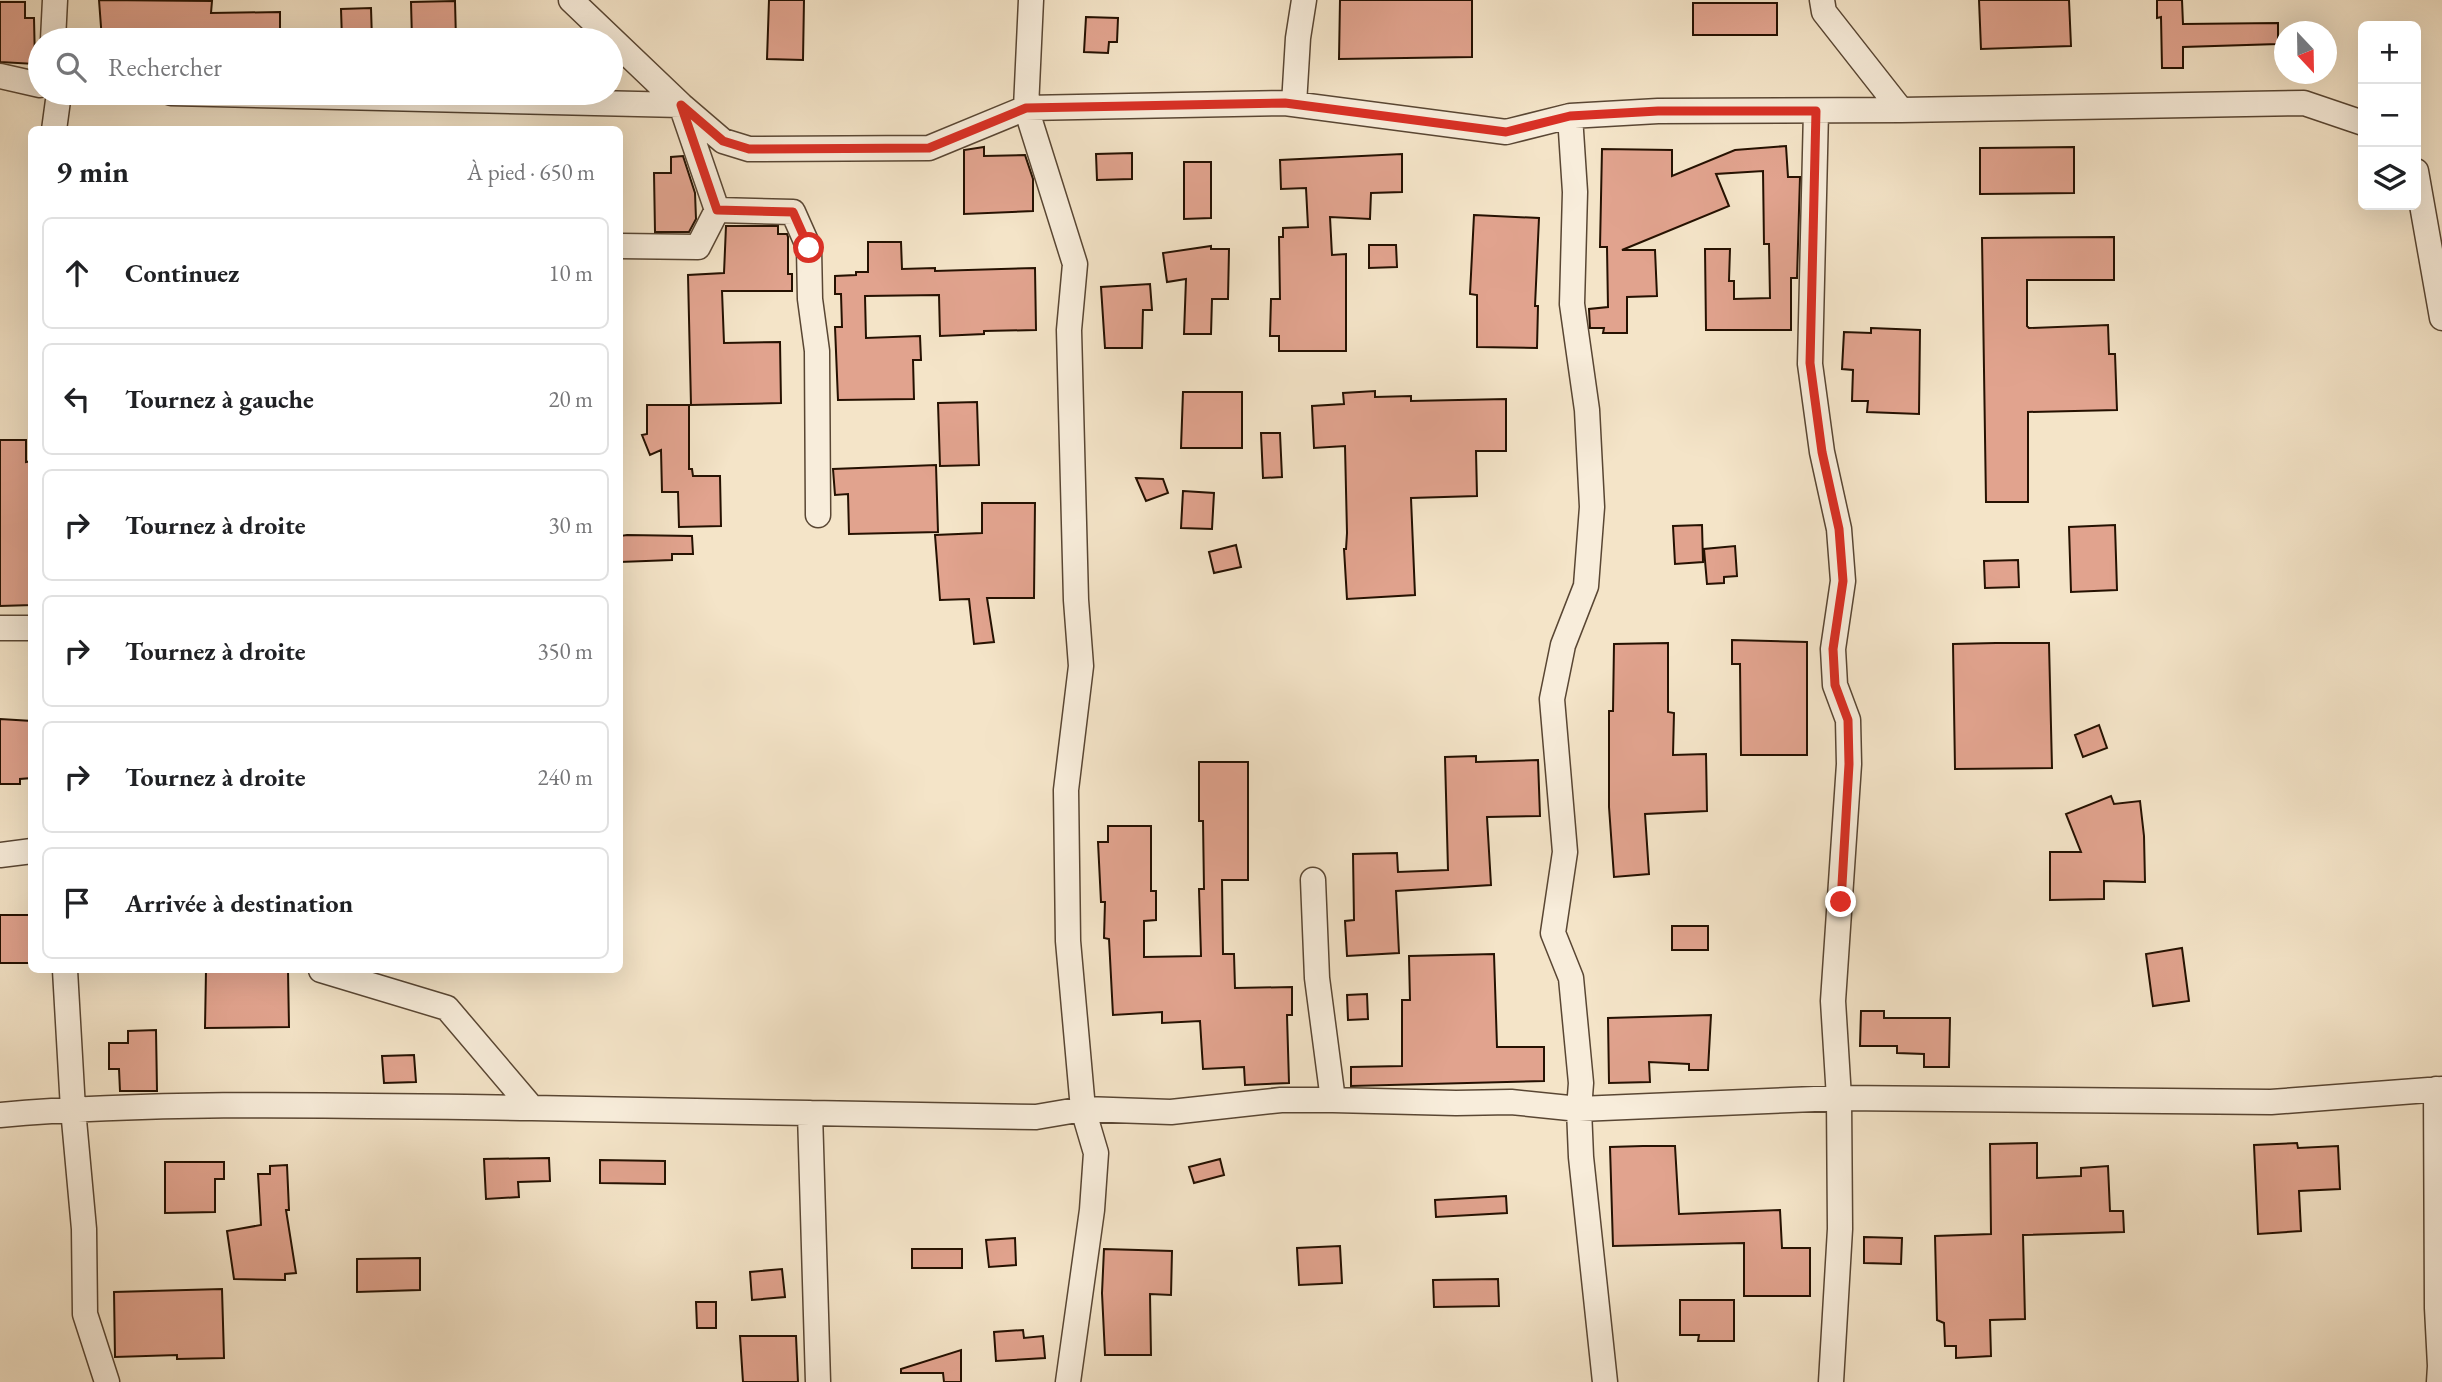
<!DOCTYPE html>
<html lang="fr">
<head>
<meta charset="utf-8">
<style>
	:root { --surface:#fff; --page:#f6f6f6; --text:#202124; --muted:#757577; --line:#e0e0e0 }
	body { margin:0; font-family:"EB Garamond",serif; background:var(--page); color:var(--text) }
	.controls { position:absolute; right:21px; top:21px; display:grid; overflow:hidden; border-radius:10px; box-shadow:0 7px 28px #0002 }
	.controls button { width:63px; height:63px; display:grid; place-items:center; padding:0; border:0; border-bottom:2px solid var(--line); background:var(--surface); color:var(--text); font:35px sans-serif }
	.compass { position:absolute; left:2274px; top:21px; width:63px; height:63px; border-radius:50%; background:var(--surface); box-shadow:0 7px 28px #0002; rotate:158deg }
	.stop { position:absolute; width:21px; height:21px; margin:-16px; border:5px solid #d93025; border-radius:50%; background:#fff }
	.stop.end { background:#d93025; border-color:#fff; box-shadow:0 2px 7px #0008 }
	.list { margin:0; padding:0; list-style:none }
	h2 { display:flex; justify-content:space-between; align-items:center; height:91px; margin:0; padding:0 28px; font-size:30px }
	h2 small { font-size:23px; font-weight:400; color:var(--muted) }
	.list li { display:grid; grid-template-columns:46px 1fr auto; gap:21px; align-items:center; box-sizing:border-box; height:112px; margin:0 14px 14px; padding:0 14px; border:2px solid var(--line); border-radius:10px }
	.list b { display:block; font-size:26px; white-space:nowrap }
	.list em { font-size:23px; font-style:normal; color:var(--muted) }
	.icon { flex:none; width:38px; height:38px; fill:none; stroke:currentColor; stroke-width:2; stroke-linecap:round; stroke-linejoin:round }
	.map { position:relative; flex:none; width:2442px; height:1382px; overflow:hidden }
	.search { position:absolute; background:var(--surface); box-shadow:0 7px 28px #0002; left:28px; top:28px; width:595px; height:77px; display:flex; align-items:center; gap:18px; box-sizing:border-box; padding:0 24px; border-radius:38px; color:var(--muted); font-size:26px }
	.panel { position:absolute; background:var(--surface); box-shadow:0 7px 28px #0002; left:28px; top:126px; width:595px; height:847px; border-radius:10px }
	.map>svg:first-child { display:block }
</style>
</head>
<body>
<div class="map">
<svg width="2442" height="1382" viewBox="0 0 2442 1382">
	<rect width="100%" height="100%" fill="#f4e4c8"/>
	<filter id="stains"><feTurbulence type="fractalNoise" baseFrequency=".00286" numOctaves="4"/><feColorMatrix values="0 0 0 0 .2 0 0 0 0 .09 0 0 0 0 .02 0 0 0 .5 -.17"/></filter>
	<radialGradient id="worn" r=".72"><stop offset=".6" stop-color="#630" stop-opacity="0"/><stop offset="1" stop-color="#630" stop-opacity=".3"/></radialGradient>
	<!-- building -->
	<path fill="#e1a38e" stroke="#251101" stroke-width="2" d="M 99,0 L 212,1 L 211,13 L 280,12 L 280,40 L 102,40 Z
		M 769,0 L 804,0 L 803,60 L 767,59 Z
		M 1340,0 L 1472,0 L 1472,57 L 1339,59 Z
		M 1979,0 L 2069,0 L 2071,46 L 1981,49 Z
		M 2157,0 L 2182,0 L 2183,24 L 2278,23 L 2278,44 L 2183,47 L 2183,68 L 2162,68 L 2161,17 L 2157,18 Z
		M 455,1 L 456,40 L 412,40 L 411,2 Z
		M 0,2 L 25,2 L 25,18 L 34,18 L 35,64 L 0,62 Z
		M 1693,3 L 1777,3 L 1777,35 L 1693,35 Z
		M 371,8 L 372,40 L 342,40 L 341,9 Z
		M 1086,17 L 1118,18 L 1117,42 L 1109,42 L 1108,53 L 1084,52 Z
		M 1786,146 L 1788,177 L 1800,177 L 1797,278 L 1791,278 L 1791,330 L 1706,330 L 1705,249 L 1730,249 L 1729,281 L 1734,281 L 1734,299 L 1770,298 L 1769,244 L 1764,244 L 1763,171 L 1716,174 L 1729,206 L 1622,250 L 1655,250 L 1657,296 L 1627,297 L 1627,333 L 1603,333 L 1604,328 L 1590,328 L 1589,309 L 1608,307 L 1607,247 L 1600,247 L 1602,149 L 1672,150 L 1672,176 L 1735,150 Z
		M 984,147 L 984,156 L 1025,155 L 1033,179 L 1033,211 L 964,214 L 964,150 Z
		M 2074,147 L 2074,193 L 1980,194 L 1980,148 Z
		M 1132,153 L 1132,179 L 1097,180 L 1096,154 Z
		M 1402,154 L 1402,192 L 1371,193 L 1370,219 L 1330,217 L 1332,255 L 1346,254 L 1346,351 L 1279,351 L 1279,336 L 1270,336 L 1271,299 L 1280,299 L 1279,237 L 1283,237 L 1283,228 L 1308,227 L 1306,188 L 1281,189 L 1280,160 Z
		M 683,156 L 695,193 L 696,219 L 689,232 L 655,232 L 654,173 L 671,173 L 671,157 Z
		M 1184,162 L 1211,162 L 1211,218 L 1184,219 Z
		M 1474,215 L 1539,218 L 1535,306 L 1538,306 L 1537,348 L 1477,347 L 1477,295 L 1470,294 Z
		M 726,226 L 778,226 L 778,234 L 787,234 L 788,237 L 788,274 L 792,274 L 792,291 L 722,291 L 724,343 L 780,342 L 781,403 L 691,405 L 688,275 L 724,273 Z
		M 2114,237 L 2114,280 L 2027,280 L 2027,326 L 2029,328 L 2108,325 L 2109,354 L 2115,354 L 2117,410 L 2028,412 L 2028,502 L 1986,502 L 1982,238 Z
		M 868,242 L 901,242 L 902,269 L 935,268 L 935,271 L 1035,268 L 1036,330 L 984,331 L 984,334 L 940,336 L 939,295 L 865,296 L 866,338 L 920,336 L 921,360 L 913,360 L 914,399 L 838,400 L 835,327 L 842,327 L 841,294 L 835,294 L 835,276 L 856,275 L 856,272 L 868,272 Z
		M 1369,245 L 1396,245 L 1397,267 L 1369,268 Z
		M 1211,246 L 1211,249 L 1229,249 L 1228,299 L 1212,299 L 1211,334 L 1184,334 L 1186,279 L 1167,282 L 1163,253 Z
		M 1150,284 L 1152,310 L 1143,310 L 1142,348 L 1105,348 L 1101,287 Z
		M 1871,328 L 1920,330 L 1919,414 L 1867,412 L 1868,401 L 1852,401 L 1853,370 L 1842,369 L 1844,332 L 1871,333 Z
		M 1375,391 L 1375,397 L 1411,396 L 1411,401 L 1506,399 L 1506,451 L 1476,451 L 1477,496 L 1411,498 L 1415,595 L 1347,599 L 1344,549 L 1346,549 L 1347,533 L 1345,446 L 1314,448 L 1312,406 L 1344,404 L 1343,393 Z
		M 1183,392 L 1242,392 L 1242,448 L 1181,448 Z
		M 977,402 L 979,465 L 940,466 L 938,403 Z
		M 647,405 L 689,405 L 689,469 L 692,469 L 693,476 L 720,476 L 721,526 L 679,527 L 678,492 L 662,492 L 661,450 L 650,455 L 642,435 L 647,434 Z
		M 1261,433 L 1280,433 L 1282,477 L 1263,478 Z
		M 0,440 L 26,440 L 26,462 L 32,461 L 32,605 L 0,606 Z
		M 936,465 L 938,532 L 849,534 L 848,494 L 835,495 L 833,469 Z
		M 1136,478 L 1163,479 L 1168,493 L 1146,501 Z
		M 1183,491 L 1214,493 L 1212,529 L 1181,528 Z
		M 982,503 L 1035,503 L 1034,598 L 987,598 L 994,642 L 974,644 L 969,599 L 940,600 L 935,535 L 982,533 Z
		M 1702,525 L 1703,562 L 1675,564 L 1673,526 Z
		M 2115,525 L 2117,590 L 2071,592 L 2069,527 Z
		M 627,535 L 692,536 L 693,554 L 672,554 L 672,560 L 620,562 L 620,536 Z
		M 1236,545 L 1241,567 L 1214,573 L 1209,552 Z
		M 1735,546 L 1737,576 L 1724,577 L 1724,583 L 1707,584 L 1704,549 Z
		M 2018,560 L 2019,587 L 1985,588 L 1984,561 Z
		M 1732,640 L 1807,642 L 1807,755 L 1741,755 L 1740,664 L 1732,664 Z
		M 1668,643 L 1668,712 L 1674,713 L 1673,755 L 1706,754 L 1707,811 L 1645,814 L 1649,874 L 1614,877 L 1609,807 L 1609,711 L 1613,711 L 1614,644 Z
		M 1996,643 L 2049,643 L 2052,768 L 1955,769 L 1953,644 Z
		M 0,719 L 32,721 L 32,778 L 20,779 L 20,784 L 0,784 Z
		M 2099,725 L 2107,748 L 2083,757 L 2075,735 Z
		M 1476,756 L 1476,762 L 1538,760 L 1540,816 L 1487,817 L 1491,885 L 1396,891 L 1399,953 L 1347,956 L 1345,921 L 1354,920 L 1353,854 L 1397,853 L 1398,872 L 1448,870 L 1445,757 Z
		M 1199,762 L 1248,762 L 1248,880 L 1222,880 L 1223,954 L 1234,954 L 1235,988 L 1292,987 L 1292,1015 L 1287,1015 L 1289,1083 L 1245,1085 L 1244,1067 L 1203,1069 L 1200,1021 L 1162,1023 L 1162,1012 L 1113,1015 L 1109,939 L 1104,938 L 1105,902 L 1101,902 L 1098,842 L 1108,842 L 1108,826 L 1151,826 L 1151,891 L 1156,891 L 1156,920 L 1144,921 L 1144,957 L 1201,956 L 1199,889 L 1204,889 L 1203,821 L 1199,821 Z
		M 2111,796 L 2114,804 L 2140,801 L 2144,836 L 2145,882 L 2104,881 L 2104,899 L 2050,900 L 2050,852 L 2081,852 L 2066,814 Z
		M 0,915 L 32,915 L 32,963 L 0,963 Z
		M 1672,926 L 1708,926 L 1708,950 L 1672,950 Z
		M 2182,948 L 2189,1001 L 2153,1006 L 2146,954 Z
		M 1494,954 L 1497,1047 L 1544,1047 L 1544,1081 L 1351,1086 L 1351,1067 L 1402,1066 L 1402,1000 L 1410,1000 L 1409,956 Z
		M 206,970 L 288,970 L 289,1027 L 205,1028 Z
		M 1367,994 L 1368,1019 L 1348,1020 L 1347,995 Z
		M 1861,1011 L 1884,1011 L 1884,1018 L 1950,1018 L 1949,1067 L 1924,1067 L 1924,1054 L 1897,1053 L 1897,1046 L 1860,1046 Z
		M 1711,1015 L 1708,1070 L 1689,1070 L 1689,1064 L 1649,1062 L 1650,1082 L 1609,1083 L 1608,1018 Z
		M 156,1030 L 157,1091 L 120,1091 L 119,1069 L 109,1069 L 109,1043 L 128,1043 L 128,1031 Z
		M 414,1055 L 416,1082 L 384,1083 L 382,1056 Z
		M 2037,1143 L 2037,1178 L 2081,1176 L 2081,1168 L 2108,1166 L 2110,1211 L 2123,1211 L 2124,1232 L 2023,1235 L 2025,1319 L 1990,1320 L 1991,1356 L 1956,1358 L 1956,1346 L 1945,1346 L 1944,1323 L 1937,1320 L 1935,1236 L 1991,1234 L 1990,1144 Z
		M 2297,1143 L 2298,1148 L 2338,1146 L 2340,1189 L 2299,1191 L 2301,1231 L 2258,1234 L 2254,1145 Z
		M 1643,1146 L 1675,1146 L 1679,1214 L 1780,1210 L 1782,1248 L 1810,1248 L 1810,1296 L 1744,1296 L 1744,1243 L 1613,1246 L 1610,1147 Z
		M 549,1158 L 550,1181 L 518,1182 L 519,1197 L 486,1199 L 484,1159 Z
		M 1220,1159 L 1224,1175 L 1194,1183 L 1189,1167 Z
		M 600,1160 L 665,1161 L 665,1184 L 600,1183 Z
		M 165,1162 L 224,1162 L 224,1179 L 215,1179 L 215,1212 L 165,1213 Z
		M 287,1165 L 289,1210 L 286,1210 L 296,1273 L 285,1274 L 285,1280 L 234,1279 L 227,1231 L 261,1225 L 258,1174 L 270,1174 L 270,1166 Z
		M 1506,1196 L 1507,1213 L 1436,1217 L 1435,1200 Z
		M 1864,1237 L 1902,1238 L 1901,1264 L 1864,1263 Z
		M 1015,1238 L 1016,1265 L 989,1267 L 986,1240 Z
		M 1340,1246 L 1342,1283 L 1299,1285 L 1297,1248 Z
		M 912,1249 L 962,1249 L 962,1268 L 912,1268 Z
		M 1104,1249 L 1172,1251 L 1171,1295 L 1150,1294 L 1151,1355 L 1105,1355 L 1102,1293 Z
		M 420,1258 L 420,1290 L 357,1292 L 357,1259 Z
		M 782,1269 L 785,1297 L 752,1300 L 750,1272 Z
		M 1498,1279 L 1499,1306 L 1434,1307 L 1433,1280 Z
		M 222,1289 L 224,1358 L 177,1359 L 177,1355 L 115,1357 L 114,1292 Z
		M 1680,1300 L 1734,1300 L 1734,1341 L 1698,1341 L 1699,1335 L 1680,1335 Z
		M 696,1302 L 716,1302 L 716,1328 L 697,1328 Z
		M 1023,1330 L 1024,1338 L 1043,1336 L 1045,1358 L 996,1361 L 994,1332 Z
		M 740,1336 L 796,1336 L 798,1382 L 743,1382 Z
		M 961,1350 L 961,1382 L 944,1382 L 943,1373 L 901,1373 L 901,1369 Z"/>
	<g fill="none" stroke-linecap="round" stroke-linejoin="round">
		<defs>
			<path id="minor" d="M 571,0 L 681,105 L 723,141 L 749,149 L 929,148 L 1026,108 L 1285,103 L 1506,132 L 1570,116 L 1658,111 L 1901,110 L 2304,103 L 2363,123
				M 1031,0 L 1026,108 L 1075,264 L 1069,330 L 1076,600 L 1081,666 L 1066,790 L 1068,941 L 1083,1109 L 1171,1112 L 1281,1100 L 1333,1100 L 1456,1103 L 1511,1102 L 1579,1109 L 1839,1098 L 2271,1102 L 2442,1089
				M 1822,0 L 1824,12 L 1901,110
				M 53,40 L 55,0
				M 0,76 L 40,85
				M 171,93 L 681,105 L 717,210 L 793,212 L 809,248 L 810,299 L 817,351 L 818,515
				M 1294,104 L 1298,38 L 1304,0
				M 1816,111 L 1810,364 L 1822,452 L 1839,529 L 1843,581 L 1833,649 L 1835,685 L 1848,720 L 1849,764 L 1833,1001 L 1839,1098 L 1840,1229 L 1831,1382
				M 1570,116 L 1575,192 L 1572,304 L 1587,410 L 1592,507 L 1586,586 L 1563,645 L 1552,699 L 1565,852 L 1553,933 L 1571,978 L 1581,1083 L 1579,1109 L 1581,1157 L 1605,1382
				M 54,130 L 59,93
				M 2416,171 L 2442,318
				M 620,246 L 698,247 L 717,210
				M 0,628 L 32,628
				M 0,855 L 32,851
				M 1313,880 L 1317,978 L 1333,1100
				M 65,970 L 73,1109 L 84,1229 L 85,1314 L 107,1382
				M 321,970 L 447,1008 L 532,1108 L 810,1113 L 818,1382
				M 2436,1089 L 2437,1308 L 2440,1366 L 2439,1382
				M 810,1113 L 1036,1117 L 1083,1109 L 1096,1153 L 1092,1210 L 1068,1382
				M 0,1115 C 177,1100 355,1106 532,1108"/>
		</defs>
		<!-- minor casing -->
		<use href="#minor" stroke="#594633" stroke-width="27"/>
		<!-- minor -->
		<use href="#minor" stroke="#f8eddb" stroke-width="24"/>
	</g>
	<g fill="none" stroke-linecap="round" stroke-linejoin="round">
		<!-- route -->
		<path stroke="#d93025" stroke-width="9" d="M 809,248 L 793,212 L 717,210 L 681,105 L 723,141 L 749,149 L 929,148 L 1026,108 L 1285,103 L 1506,132 L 1570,116 L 1658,111 L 1816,111 L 1810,363 L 1822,452 L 1839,529 L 1843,581 L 1833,649 L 1835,685 L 1848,720 L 1849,764 L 1841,902"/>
	</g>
	<rect width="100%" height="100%" filter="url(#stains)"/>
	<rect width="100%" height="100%" fill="url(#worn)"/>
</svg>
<div class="controls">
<button>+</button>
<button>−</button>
<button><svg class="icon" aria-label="layers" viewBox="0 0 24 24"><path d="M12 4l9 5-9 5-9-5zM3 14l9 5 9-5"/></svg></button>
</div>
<svg class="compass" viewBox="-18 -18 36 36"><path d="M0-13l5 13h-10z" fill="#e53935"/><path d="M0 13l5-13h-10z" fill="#757577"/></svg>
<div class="stop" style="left:809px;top:248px"></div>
<div class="stop end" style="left:1841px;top:902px"></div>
<div class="search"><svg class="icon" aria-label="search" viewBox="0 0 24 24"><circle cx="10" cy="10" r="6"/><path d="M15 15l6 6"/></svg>Rechercher</div>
<section class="panel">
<h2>9 min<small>À pied · 650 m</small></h2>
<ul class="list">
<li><svg class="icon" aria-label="ahead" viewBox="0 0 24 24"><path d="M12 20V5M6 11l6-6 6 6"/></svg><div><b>Continuez</b></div><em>10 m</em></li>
<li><svg class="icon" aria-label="left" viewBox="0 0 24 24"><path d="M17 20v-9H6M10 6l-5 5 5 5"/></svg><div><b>Tournez à gauche</b></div><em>20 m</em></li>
<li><svg class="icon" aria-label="right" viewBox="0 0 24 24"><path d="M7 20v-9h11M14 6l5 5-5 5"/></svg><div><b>Tournez à droite</b></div><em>30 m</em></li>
<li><svg class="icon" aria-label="right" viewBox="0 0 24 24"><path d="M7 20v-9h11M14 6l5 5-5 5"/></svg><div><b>Tournez à droite</b></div><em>350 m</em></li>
<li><svg class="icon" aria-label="right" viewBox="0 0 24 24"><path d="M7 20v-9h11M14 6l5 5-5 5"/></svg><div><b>Tournez à droite</b></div><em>240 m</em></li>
<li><svg class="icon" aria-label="arrive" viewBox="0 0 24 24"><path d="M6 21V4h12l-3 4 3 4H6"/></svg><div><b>Arrivée à destination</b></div></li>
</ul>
</section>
</div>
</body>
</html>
